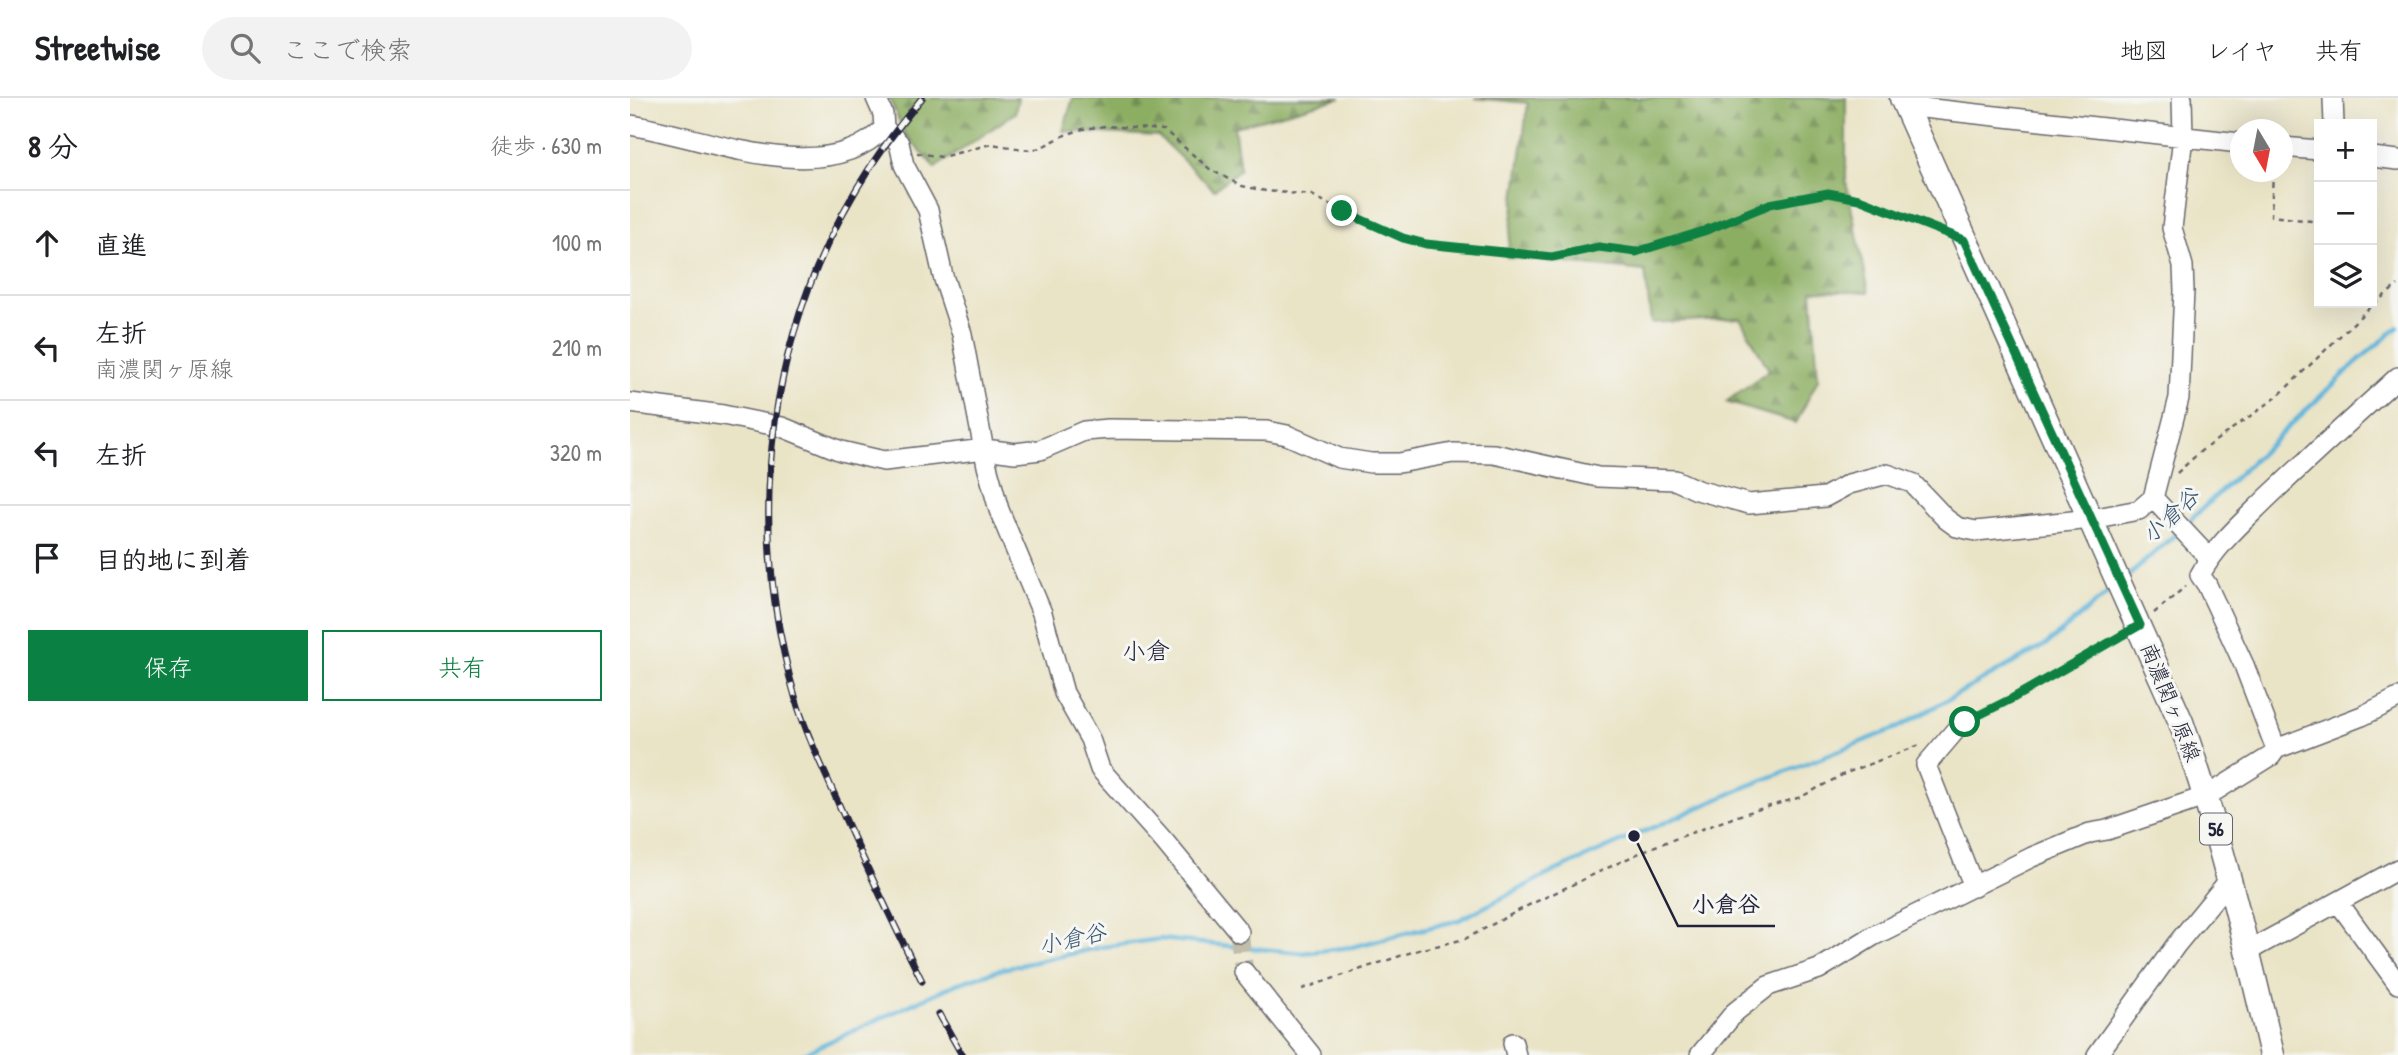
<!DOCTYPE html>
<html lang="ja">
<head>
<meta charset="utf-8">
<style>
	:root { --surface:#fff; --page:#f2f2f2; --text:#202124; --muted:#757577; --line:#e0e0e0; --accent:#0b8043 }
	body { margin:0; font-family:"Patrick Hand","Klee One",sans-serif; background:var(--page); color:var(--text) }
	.controls { position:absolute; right:21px; top:21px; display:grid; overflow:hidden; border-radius:0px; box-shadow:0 7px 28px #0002 }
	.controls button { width:63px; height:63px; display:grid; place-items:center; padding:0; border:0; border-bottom:2px solid var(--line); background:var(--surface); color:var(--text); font:35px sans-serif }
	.compass { position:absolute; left:1600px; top:21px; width:63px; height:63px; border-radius:50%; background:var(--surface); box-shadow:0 7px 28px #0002; rotate:170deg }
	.stop { position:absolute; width:21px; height:21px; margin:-16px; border:5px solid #0b8043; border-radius:50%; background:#fff }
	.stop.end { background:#0b8043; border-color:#fff; box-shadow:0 2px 7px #0008 }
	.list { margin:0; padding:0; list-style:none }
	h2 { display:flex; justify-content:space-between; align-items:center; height:91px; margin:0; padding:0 28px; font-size:30px }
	h2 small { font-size:23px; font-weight:400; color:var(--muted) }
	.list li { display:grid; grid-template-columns:46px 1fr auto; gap:21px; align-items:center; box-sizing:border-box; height:105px; padding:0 28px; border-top:2px solid var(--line) }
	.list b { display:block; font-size:26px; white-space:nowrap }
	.list p { margin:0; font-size:23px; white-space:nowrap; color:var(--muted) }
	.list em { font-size:23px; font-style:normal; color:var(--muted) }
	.actions { display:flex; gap:14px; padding:21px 28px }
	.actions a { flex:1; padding:16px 0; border:2px solid var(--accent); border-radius:0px; text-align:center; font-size:24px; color:var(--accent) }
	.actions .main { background:var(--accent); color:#fff }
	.icon { flex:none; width:38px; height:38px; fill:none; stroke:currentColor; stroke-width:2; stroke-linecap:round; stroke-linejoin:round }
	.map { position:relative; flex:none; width:1768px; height:957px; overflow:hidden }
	header { display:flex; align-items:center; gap:42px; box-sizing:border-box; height:98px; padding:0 35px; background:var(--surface); border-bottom:2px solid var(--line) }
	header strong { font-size:33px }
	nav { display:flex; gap:38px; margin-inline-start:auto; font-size:24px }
	.search { width:490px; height:63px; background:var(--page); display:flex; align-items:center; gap:18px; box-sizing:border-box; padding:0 24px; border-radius:38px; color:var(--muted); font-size:26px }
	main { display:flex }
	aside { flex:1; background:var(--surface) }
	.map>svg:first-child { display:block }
</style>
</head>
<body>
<header>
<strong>Streetwise</strong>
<div class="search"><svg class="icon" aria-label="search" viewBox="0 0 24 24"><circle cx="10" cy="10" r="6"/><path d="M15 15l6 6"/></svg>ここで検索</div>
<nav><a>地図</a><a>レイヤ</a><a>共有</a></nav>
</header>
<main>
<aside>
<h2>8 分<small>徒歩 · 630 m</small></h2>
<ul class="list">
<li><svg class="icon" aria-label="ahead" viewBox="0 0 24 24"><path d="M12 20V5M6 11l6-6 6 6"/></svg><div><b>直進</b></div><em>100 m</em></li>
<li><svg class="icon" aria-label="left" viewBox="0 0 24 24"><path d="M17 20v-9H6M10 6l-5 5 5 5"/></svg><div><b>左折</b><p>南濃関ヶ原線</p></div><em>210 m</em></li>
<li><svg class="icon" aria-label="left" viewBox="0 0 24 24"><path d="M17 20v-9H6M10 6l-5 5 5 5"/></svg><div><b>左折</b></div><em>320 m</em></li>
<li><svg class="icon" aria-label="arrive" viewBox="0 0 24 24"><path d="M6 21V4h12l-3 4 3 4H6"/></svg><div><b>目的地に到着</b></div></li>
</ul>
<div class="actions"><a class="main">保存</a><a>共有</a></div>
</aside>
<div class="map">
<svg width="1768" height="957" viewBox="0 0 1768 957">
	<defs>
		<pattern id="forest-firs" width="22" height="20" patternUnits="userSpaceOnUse" patternTransform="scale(1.75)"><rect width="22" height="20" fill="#8cae62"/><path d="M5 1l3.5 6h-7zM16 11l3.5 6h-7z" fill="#728d52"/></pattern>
	</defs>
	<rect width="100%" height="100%" fill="#f6f6f2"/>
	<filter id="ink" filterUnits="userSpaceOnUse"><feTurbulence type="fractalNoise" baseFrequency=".0143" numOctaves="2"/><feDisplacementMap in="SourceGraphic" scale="14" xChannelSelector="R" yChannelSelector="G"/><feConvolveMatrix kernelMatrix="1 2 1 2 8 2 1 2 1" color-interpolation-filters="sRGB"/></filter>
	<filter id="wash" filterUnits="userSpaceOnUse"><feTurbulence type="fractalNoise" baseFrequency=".00686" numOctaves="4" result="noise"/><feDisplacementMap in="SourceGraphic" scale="28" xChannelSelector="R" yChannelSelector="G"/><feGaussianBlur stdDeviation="1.57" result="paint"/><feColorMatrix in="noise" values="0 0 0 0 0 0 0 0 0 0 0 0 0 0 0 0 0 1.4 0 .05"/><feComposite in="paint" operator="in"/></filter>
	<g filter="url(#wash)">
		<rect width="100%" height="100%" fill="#eae4c7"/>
		<!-- forest -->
		<path fill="url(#forest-firs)" stroke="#57684e" stroke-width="2" d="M 259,0 L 388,0 L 385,15 L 305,70 L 275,36 Z
			M 443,0 L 711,0 L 604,29 L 610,71 L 584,92 L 528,38 L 433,33 Z
			M 844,0 L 1216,0 L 1216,84 L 1239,194 L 1182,192 L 1188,281 L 1166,325 L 1096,304 L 1139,272 L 1110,220 L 1021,225 L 1015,173 L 877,159 L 898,5 Z"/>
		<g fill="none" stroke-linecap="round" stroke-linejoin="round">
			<!-- stream -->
			<path stroke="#5eb5db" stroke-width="4.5" d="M 1556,426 L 1729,262 L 1768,229
				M 1496,480 L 1547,435
				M 170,957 L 326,886 L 372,871 L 472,849 L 530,841 L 672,855 L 722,849 L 829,822 L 925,773 L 1004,738 L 1118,688 L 1267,630 L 1417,546 L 1484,490"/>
		</g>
	</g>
	<g filter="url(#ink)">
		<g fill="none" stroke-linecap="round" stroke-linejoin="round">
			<!-- minor-tunnel -->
			<path stroke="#c2bdab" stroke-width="19" stroke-dasharray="19 10" stroke-linecap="butt" d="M 609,834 L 614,874"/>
			<defs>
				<path id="minor" d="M 246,0 L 253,16 L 254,30 L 269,45 L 274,67 L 298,112 L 313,178 L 332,236 L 357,368 L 369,412 L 412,515 L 434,595 L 460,641 L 470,671 L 534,743 L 609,834
					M 1703,0 L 1704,26
					M 1275,8 L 1610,45
					M 0,27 C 73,38 194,93 254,30
					M 1652,49 L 1689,52
					M 1742,59 L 1768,62
					M 0,305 L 93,317 L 152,329 L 211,353 L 254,363 L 355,351 L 385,355 L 410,352 L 454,333 L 479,331 L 637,333 L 657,337 L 709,360 L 741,365 L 769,365 L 823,355 L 864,356 L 968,379 L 1045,382 L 1067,392 L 1119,406 L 1195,399 L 1219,386 L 1257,376 L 1282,385 L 1316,421 L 1327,429 L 1346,433 L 1461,421 L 1509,412 L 1523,400 L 1549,300 L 1554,193 L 1553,168 L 1542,130 L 1553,39 L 1552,0
					M 1523,400 L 1579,460
					M 1330,627 L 1296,667 L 1344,789
					M 1646,651 L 1732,618 L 1768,600
					M 1708,804 L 1768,886
					M 1618,853 L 1768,771
					M 614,874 L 681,957
					M 883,945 L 886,957
					M 1070,957 L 1105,914 L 1138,888 L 1189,871 L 1243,838 L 1402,759 L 1460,735 L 1477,732 L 1577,698 L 1641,658 L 1646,651 L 1614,567 L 1577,487 L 1570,477 C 1586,447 1613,424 1637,400 C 1680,359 1724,319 1768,279
					M 1467,957 L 1546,847 L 1600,781"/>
				<path id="major" d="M 1272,0 L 1551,624 C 1589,733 1616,844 1642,957"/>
			</defs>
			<!-- minor casing -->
			<use href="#minor" stroke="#68666c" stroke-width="22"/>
			<!-- major casing -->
			<use href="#major" stroke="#68666c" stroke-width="27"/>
			<!-- path -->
			<path stroke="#68666c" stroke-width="2.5" stroke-dasharray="5 5" stroke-linecap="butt" d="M 287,55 L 312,59 L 361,46 L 400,52 L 410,50 L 435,37 L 453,31 L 475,28 L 534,32 L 581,72 L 612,88 L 636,93 L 682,97 L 712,113 L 773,140 L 796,146 L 922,159 L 969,149 L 1006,154 L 1074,133 L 1140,106 L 1198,95 L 1229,101 L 1310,132
				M 1643,74 L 1641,118 L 1689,124
				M 1547,375 L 1571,353 L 1647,299 L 1741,208 L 1768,187
				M 1524,515 L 1556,488
				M 1342,620 L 1383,600 L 1493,537
				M 672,891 L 785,853 L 835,841 L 899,807 L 1020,750 L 1113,716 L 1171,699 L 1216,675 L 1290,647"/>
			<!-- minor -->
			<use href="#minor" stroke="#fff" stroke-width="19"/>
			<!-- major -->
			<use href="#major" stroke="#fff" stroke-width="24"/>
			<defs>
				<path id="rail" d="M 292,0 C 274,22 256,44 241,68 C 137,226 113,421 166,602 C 176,636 192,668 206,700 C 233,762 262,823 292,883
					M 309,916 L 332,957"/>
			</defs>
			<!-- rail casing -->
			<use href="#rail" stroke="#22223b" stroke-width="7"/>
			<!-- rail -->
			<use href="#rail" stroke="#f6f6f2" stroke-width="4.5" stroke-dasharray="13" stroke-linecap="butt"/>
		</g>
	</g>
	<g fill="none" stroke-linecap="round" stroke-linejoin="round" filter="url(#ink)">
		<!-- route -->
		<path stroke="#0b8043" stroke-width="9" d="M 712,113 L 773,140 L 796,146 L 922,159 L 969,149 L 1006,154 L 1074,133 L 1140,106 L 1198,95 L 1229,101 L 1334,142 L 1510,527 L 1383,600 L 1335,624"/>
	</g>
	<g text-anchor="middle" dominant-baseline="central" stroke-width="6" stroke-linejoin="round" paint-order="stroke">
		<!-- shield labels -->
		<rect fill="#f6f6f2" stroke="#626272" stroke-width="2" x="1570" y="715.5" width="32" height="31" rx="5"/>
		<g font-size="19" font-weight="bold" fill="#22223b">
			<text x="1586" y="731">56</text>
		</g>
		<!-- street labels -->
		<g font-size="21" fill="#22223b" stroke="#f6f6f2">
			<text transform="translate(1541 604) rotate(68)">南濃関ヶ原線</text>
		</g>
		<!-- water labels -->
		<g font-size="23" font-style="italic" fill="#375573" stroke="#f6f6f2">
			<text transform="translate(1540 417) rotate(-43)">小倉谷</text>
			<text transform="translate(442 840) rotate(-13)">小倉谷</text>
		</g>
		<!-- quarter labels -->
		<g font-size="24" fill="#22223b" stroke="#f6f6f2">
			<text x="516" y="552">小倉</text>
		</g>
	</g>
	<!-- callouts -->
	<path fill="none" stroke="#22223b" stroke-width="2.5" d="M1004 738L1048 828H1145"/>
	<circle fill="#22223b" stroke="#f6f6f2" stroke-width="2.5" cx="1004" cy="738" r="7"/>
	<g font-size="23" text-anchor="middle" font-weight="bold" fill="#22223b" stroke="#f6f6f2" stroke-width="6" stroke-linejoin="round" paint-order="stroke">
		<text x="1096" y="814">小倉谷</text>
	</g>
</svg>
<div class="controls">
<button>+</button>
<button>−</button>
<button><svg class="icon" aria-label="layers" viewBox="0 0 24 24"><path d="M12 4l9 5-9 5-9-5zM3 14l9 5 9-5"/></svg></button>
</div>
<svg class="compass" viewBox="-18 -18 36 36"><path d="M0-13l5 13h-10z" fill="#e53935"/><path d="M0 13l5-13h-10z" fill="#757577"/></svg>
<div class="stop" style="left:1335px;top:624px"></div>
<div class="stop end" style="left:712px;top:113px"></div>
</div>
</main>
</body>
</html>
